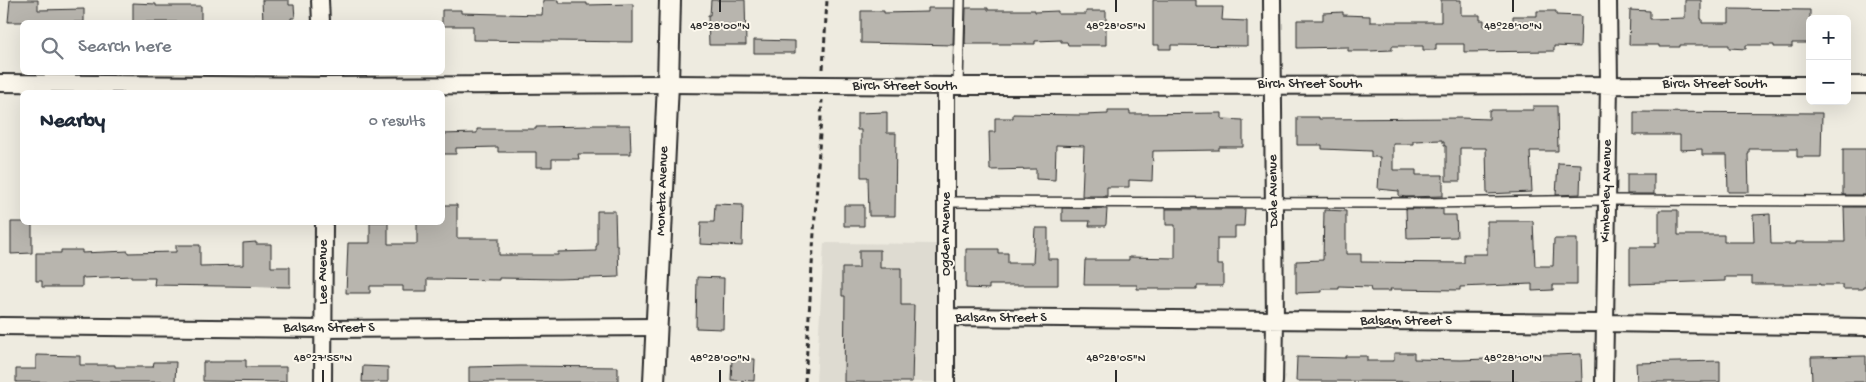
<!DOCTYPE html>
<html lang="en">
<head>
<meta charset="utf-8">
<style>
	:root { --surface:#fff; --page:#f2f2f3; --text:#1f2937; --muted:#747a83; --line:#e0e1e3 }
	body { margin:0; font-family:"Gochi Hand",sans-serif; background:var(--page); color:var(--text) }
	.controls { position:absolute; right:15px; top:15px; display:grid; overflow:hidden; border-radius:8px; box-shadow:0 5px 20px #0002 }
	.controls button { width:45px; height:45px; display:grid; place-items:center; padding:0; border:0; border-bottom:1px solid var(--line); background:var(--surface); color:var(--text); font:25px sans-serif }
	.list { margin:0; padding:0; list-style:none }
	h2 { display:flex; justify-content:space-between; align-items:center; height:65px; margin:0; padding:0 20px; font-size:21px }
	h2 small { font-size:16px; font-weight:400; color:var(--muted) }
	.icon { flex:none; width:28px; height:28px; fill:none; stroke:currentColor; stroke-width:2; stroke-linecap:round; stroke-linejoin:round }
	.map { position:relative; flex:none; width:1866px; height:382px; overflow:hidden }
	.search { position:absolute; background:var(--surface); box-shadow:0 5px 20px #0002; left:20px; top:20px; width:425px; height:55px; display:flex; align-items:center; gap:12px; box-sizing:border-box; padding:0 18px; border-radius:8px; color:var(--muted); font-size:19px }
	.panel { position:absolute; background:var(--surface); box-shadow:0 5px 20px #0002; left:20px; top:90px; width:425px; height:135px; border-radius:8px }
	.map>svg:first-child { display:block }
</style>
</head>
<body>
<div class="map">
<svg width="1866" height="382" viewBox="0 0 1866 382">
	<rect width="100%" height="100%" fill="#eeebe0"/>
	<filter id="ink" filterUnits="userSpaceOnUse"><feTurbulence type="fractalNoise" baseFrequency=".02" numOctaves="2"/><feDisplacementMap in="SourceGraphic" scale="10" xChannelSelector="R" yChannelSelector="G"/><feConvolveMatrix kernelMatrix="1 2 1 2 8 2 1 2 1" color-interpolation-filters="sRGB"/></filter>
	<g filter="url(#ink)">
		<!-- built -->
		<path fill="#dedbd1" d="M 824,243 L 940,244 L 938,382 L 816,382 Z"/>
		<!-- building -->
		<path fill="#b8b5ae" stroke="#2b2b2b" d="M 10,0 L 38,0 L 38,10 L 84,9 L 84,22 L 8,22 Z
			M 262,0 L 289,0 L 289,5 L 294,5 L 295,18 L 291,18 L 291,22 L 263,22 Z
			M 543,0 L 558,0 L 558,3 L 587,3 L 587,5 L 633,4 L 633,42 L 473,40 L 473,26 L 442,26 L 442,10 L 461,10 L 461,13 L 542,15 Z
			M 711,0 L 745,0 L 746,45 L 709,45 L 708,15 L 710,15 Z
			M 1153,0 L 1196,0 L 1196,7 L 1223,7 L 1222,20 L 1247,21 L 1247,46 L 1171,45 L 1171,49 L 1159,49 L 1159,45 L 1153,45 Z
			M 1441,0 L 1461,0 L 1461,15 L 1480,15 L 1480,20 L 1484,20 L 1484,26 L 1513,26 L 1513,16 L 1537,16 L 1537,11 L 1556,11 L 1556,15 L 1581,16 L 1580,47 L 1554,46 L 1554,51 L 1464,52 L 1464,44 L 1436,44 L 1436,50 L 1423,50 L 1423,46 L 1392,46 L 1392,50 L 1370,51 L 1348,51 L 1348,47 L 1297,48 L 1297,20 L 1323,20 L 1323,13 L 1343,12 L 1343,15 L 1370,16 L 1370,22 L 1441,22 Z
			M 1685,0 L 1701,0 L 1701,19 L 1702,19 L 1702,23 L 1729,23 L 1729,9 L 1810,10 L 1810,43 L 1792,43 L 1792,47 L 1774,47 L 1774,45 L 1746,45 L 1746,49 L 1729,48 L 1729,45 L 1680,45 L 1680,47 L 1659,47 L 1659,45 L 1629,45 L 1630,10 L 1650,11 L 1650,19 L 1685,18 Z
			M 133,3 L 156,4 L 156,6 L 201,6 L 201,22 L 133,22 Z
			M 928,8 L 954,8 L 953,45 L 861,43 L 861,11 L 884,11 L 884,13 L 928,12 Z
			M 966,8 L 988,8 L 988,10 L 1035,10 L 1035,12 L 1058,11 L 1058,14 L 1086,14 L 1086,11 L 1106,11 L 1106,45 L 1068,45 L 1067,42 L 1061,42 L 1061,40 L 1035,41 L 1035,44 L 965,44 Z
			M 754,40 L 795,41 L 795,53 L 754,53 Z
			M 1533,106 L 1557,106 L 1558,151 L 1530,151 L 1532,192 L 1487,194 L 1486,148 L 1460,148 L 1460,181 L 1446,181 L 1446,146 L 1444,146 L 1444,142 L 1442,142 L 1442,140 L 1413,141 L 1413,144 L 1393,144 L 1393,170 L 1416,170 L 1416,175 L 1443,175 L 1443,196 L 1406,197 L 1399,196 L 1399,191 L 1378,189 L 1380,157 L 1371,157 L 1371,151 L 1322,149 L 1322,145 L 1297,145 L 1297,117 L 1319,117 L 1319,119 L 1461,118 L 1489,119 L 1489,110 L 1533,110 Z
			M 1108,111 L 1130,111 L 1130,114 L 1222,113 L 1222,119 L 1243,120 L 1243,147 L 1219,147 L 1219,150 L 1153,151 L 1152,181 L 1129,180 L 1129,187 L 1107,187 L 1107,196 L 1082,196 L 1084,146 L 1056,145 L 1055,180 L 1036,179 L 1036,169 L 990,170 L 989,132 L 995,132 L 995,118 L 1013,118 L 1013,114 L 1083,115 L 1108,114 Z
			M 887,112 L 887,133 L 896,133 L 895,216 L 869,216 L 868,177 L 861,177 L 861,130 L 857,130 L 857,113 Z
			M 1634,112 L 1822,113 L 1821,157 L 1797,157 L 1797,149 L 1749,149 L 1749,154 L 1748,154 L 1749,192 L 1728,192 L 1727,155 L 1702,155 L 1702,149 L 1680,150 L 1680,135 L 1634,135 Z
			M 591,125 L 630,125 L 631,154 L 578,154 L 579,159 L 552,159 L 552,167 L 536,167 L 536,152 L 498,152 L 498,147 L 456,148 L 456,154 L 442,154 L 442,134 L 477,133 L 477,129 L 536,129 L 536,127 L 591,126 Z
			M 1843,149 L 1866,149 L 1866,195 L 1843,195 Z
			M 1558,163 L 1581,164 L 1580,194 L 1556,195 Z
			M 1627,174 L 1654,174 L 1654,194 L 1627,194 Z
			M 715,204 L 743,205 L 742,246 L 700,244 L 701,222 L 714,222 Z
			M 442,205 L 457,205 L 457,238 L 499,238 L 499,255 L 558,255 L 558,252 L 596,251 L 596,246 L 597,246 L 597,211 L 615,211 L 616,246 L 618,246 L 619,277 L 558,279 L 499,278 L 499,280 L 427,279 L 427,291 L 403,291 L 403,286 L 370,286 L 370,293 L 346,293 L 348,243 L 370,243 L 370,222 L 388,222 L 388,244 L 417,244 L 417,222 L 442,222 Z
			M 844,205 L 864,205 L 864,226 L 844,226 Z
			M 1844,207 L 1866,207 L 1866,287 L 1863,287 L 1863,289 L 1843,289 L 1843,285 L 1820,285 L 1820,284 L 1752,284 L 1752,277 L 1725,277 L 1725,281 L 1630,284 L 1630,247 L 1655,247 L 1655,243 L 1659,243 L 1659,210 L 1678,210 L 1678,235 L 1724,235 L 1724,242 L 1754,242 L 1753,215 L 1770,214 L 1771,244 L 1796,244 L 1796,242 L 1845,242 Z
			M 1062,208 L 1107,209 L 1106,224 L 1105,226 L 1089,226 L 1090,221 L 1062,221 Z
			M 1166,209 L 1245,209 L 1244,226 L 1235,226 L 1235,238 L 1217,238 L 1217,265 L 1223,265 L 1223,286 L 1197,286 L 1197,289 L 1137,289 L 1137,285 L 1084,285 L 1085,260 L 1129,260 L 1129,257 L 1175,258 L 1175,225 L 1166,225 Z
			M 1406,209 L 1443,209 L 1443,215 L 1456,215 L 1457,237 L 1407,238 Z
			M 1324,210 L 1346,211 L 1346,254 L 1361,254 L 1361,262 L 1464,263 L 1464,254 L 1487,254 L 1487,221 L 1533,221 L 1535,266 L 1553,266 L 1554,239 L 1577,239 L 1577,285 L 1553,285 L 1553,290 L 1532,291 L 1532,284 L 1460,287 L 1460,290 L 1390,289 L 1391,291 L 1371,291 L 1370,287 L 1339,286 L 1339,289 L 1322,289 L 1322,292 L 1296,293 L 1296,261 L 1323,260 Z
			M 11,222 L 32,222 L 32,253 L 11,254 Z
			M 1035,228 L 1048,228 L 1048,259 L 1058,259 L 1058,285 L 989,285 L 989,289 L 966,288 L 966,249 L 998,249 L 998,253 L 1008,253 L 1008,263 L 1033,263 Z
			M 256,242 L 256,244 L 271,244 L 271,267 L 290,267 L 290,287 L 154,285 L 155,278 L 132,278 L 132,276 L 82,278 L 82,287 L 42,287 L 42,281 L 36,281 L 36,253 L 61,253 L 61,250 L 82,250 L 82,253 L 128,251 L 128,253 L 176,252 L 176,245 L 200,245 L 200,266 L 243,265 L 243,243 Z
			M 859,250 L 880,250 L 880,268 L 901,268 L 901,305 L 914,305 L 912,382 L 844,382 L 845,296 L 842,296 L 842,268 L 859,268 Z
			M 697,277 L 724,278 L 723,329 L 696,328 Z
			M 1394,353 L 1414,353 L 1414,359 L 1461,360 L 1510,358 L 1510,354 L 1555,355 L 1581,354 L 1582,382 L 1296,381 L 1297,357 L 1345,358 L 1345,356 L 1367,356 L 1367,361 L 1394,361 Z
			M 36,355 L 80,356 L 80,365 L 115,365 L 115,367 L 153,367 L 154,362 L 176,362 L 175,382 L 16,382 L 16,369 L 36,369 Z
			M 1866,356 L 1866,382 L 1812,382 L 1811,357 Z
			M 732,359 L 755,359 L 754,381 L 731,380 Z
			M 224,360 L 246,360 L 246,367 L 286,367 L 286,382 L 203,381 L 203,362 L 224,362 Z
			M 1720,361 L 1720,382 L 1637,382 L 1636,363 Z
			M 363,366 L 388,367 L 388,382 L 362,382 Z
			M 520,366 L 618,367 L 618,382 L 469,382 L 469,367 Z"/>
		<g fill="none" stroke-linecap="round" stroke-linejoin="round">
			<defs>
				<path id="service" d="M 958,86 L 960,0
					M 946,202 L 1428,203 L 1608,200 L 1866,201"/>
				<path id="minor" d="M 320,0 L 321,22
					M 1272,0 L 1275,320 L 1274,382
					M 0,83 L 324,86 L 668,84 L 958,86 L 1810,85
					M 1847,85 L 1866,85
					M 946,86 L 946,382
					M 946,317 L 1604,323 L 1866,327
					M 0,326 L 323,329 L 657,327
					M 323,382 L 324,222
					M 1604,382 L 1609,84 L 1608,0"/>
				<path id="tertiary" d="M 654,382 L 668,84 L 670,0"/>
			</defs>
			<!-- service casing -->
			<use href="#service" stroke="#2b2b2b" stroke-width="12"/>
			<!-- minor casing -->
			<use href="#minor" stroke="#2b2b2b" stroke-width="20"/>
			<!-- tertiary casing -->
			<use href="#tertiary" stroke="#2b2b2b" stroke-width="24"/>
			<!-- path -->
			<path stroke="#2b2b2b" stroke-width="3" stroke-dasharray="5 4" stroke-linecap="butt" d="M 823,69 L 827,0
				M 805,382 L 822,100"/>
			<!-- service -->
			<use href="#service" stroke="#fbf7ec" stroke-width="9"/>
			<!-- minor -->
			<use href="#minor" stroke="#fbf7ec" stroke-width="16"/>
			<!-- tertiary -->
			<use href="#tertiary" stroke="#fbf7ec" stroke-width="20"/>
		</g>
	</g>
	<!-- ticks -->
	<path fill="none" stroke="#2b2b2b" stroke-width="2" d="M 720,0 L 720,12M 1116,0 L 1116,12M 1513,0 L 1513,12M 323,370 L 323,382M 720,370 L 720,382M 1116,370 L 1116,382M 1513,370 L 1513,382"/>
	<g text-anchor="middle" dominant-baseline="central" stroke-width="4" stroke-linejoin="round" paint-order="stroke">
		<!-- street labels -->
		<g font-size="14" fill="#2b2b2b" stroke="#fbf7ec">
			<text x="1310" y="84">Birch Street South</text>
			<text x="1715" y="84">Birch Street South</text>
			<text x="905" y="86">Birch Street South</text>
			<text transform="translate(663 191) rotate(-88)">Moneta Avenue</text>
			<text transform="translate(1274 191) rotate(-91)">Dale Avenue</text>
			<text transform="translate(1607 191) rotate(-89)">Kimberley Avenue</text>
			<text transform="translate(946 234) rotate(-90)">Ogden Avenue</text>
			<text transform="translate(323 272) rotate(-90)">Lee Avenue</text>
			<text x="1001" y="318">Balsam Street S</text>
			<text x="1406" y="321">Balsam Street S</text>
			<text x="329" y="328">Balsam Street S</text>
		</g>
	</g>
	<g font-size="12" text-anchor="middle" fill="#2b2b2b" stroke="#fbf7ec" stroke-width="4" stroke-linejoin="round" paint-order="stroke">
		<text x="720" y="29">48°28'00"N</text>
		<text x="1116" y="29">48°28'05"N</text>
		<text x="1513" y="29">48°28'10"N</text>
		<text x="323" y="361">48°27'55"N</text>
		<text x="720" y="361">48°28'00"N</text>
		<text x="1116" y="361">48°28'05"N</text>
		<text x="1513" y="361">48°28'10"N</text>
	</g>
</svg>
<div class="controls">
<button>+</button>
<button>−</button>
</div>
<div class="search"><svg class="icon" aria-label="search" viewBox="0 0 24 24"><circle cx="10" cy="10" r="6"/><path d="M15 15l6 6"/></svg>Search here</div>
<section class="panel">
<h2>Nearby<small>0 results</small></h2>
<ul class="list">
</ul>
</section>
</div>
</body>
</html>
